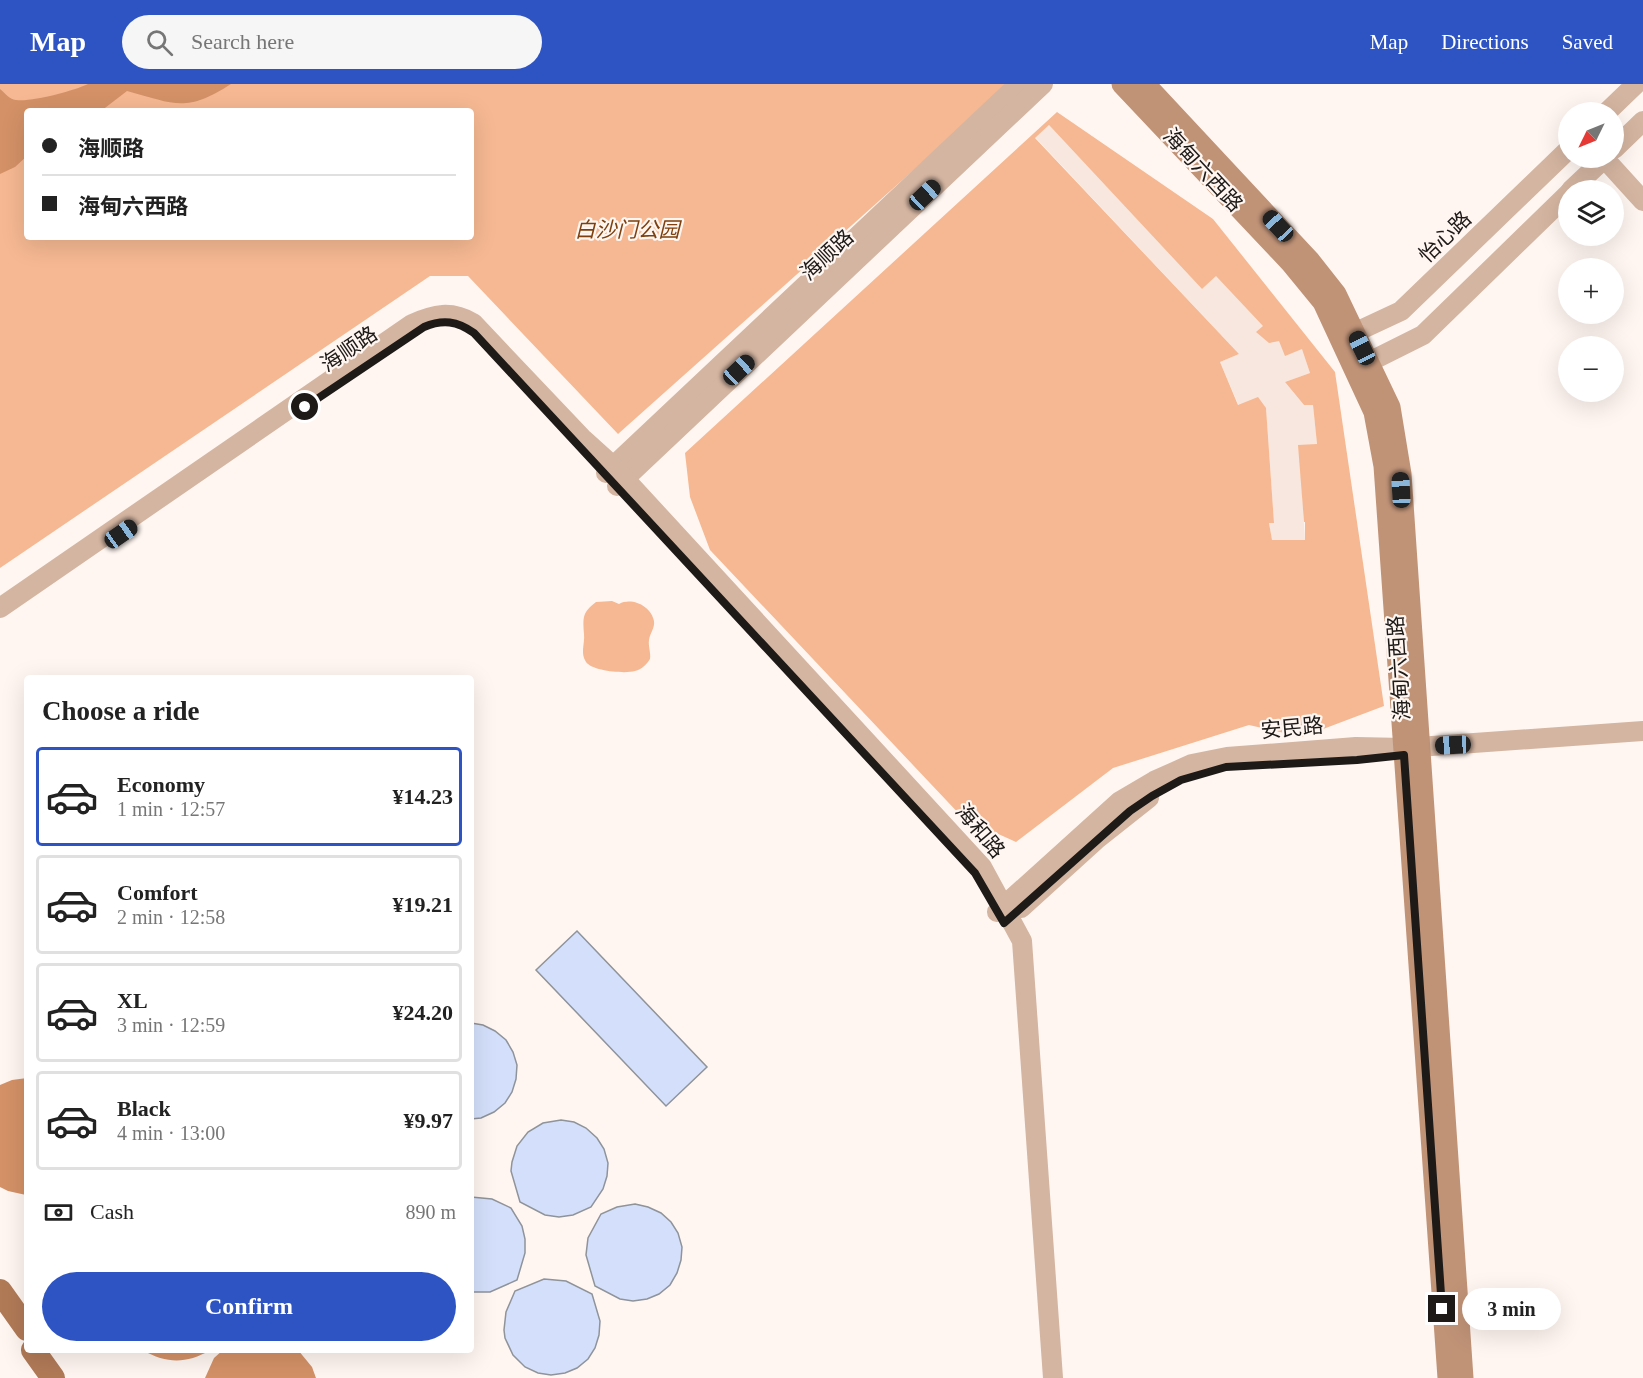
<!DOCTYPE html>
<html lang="en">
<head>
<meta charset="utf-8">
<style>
	body { margin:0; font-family:"Times New Roman","Noto Sans SC",serif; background:#f6f6f6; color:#222; height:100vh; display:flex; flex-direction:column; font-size:22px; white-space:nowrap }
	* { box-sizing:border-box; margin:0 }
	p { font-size:20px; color:#767676 }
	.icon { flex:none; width:33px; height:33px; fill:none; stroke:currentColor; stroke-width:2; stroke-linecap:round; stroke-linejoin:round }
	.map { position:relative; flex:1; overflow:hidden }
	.side { position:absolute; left:24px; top:591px; width:450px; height:678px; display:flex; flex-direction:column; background:#fff; border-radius:6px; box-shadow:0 6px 24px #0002 }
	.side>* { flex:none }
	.hud { position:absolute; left:24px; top:24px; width:450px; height:132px; border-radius:6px; box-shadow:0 6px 24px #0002; display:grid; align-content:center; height:132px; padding:0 18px; background:#fff }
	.needle { width:39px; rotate:227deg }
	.controls { position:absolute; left:1558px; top:18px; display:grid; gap:12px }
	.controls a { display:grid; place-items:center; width:66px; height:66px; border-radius:50%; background:#fff; box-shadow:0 6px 24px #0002; font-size:30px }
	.end { position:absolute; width:27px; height:27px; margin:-14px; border:8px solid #1d1a18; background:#fff; box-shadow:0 0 0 3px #fff }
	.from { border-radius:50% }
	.bubble { position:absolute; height:42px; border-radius:21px; background:#fff; box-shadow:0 6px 24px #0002; font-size:20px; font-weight:600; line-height:42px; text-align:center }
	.car { position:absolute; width:18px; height:36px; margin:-18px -9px; border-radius:8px; box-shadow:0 0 4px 2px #0007; background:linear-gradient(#222 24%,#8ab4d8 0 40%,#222 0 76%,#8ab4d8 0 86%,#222 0) }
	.hud b { display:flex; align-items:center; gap:21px; height:57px; font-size:22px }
	.hud b+b { border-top:2px solid #e0e0e0 }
	.hud i { width:15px; height:15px; background:#222 }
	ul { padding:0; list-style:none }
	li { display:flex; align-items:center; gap:18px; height:99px; margin:0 12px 9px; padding:0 6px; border:3px solid #e0e0e0; border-radius:6px }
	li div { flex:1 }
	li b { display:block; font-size:22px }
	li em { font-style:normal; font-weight:600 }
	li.selected { border-color:#2e54c3 }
	li>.icon { width:54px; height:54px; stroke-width:1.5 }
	h2 { padding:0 18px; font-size:27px; line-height:72px }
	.pay { display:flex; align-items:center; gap:15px; height:66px; padding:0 18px; font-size:22px }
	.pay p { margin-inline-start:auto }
	.button { display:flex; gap:12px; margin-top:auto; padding:12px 18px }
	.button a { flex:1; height:69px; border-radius:36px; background:#2e54c3; color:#fff; font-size:24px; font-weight:600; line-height:69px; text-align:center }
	header { display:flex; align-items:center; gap:36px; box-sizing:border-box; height:84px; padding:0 30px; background:#2e54c3; color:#fff }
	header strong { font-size:28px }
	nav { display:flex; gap:33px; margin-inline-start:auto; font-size:21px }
	.search { width:420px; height:54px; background:#f6f6f6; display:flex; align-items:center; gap:15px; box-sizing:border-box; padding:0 21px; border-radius:33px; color:#767676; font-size:22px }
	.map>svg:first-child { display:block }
	.built { fill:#f7e7de }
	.green { fill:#f5b892; fill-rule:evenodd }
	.water { fill:#d49167 }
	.building { fill:#d4e0fb; stroke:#8f939a; stroke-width:1.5 }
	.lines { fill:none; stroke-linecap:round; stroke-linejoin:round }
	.tertiary { stroke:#d4b5a1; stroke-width:20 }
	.secondary { stroke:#c09377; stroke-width:21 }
	.primary { stroke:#b17a57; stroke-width:24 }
	.route { stroke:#1d1a18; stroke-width:8 }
	.labels { text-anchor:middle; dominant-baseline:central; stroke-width:4.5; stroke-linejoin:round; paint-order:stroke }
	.street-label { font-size:21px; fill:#1d1a18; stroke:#fff6f1 }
	.park-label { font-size:21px; font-style:italic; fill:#7d400e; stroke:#fff6f1 }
</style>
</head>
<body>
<header>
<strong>Map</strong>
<div class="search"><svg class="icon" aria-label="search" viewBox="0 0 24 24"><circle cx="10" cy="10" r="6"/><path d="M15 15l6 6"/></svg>Search here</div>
<nav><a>Map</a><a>Directions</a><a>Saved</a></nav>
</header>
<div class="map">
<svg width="1643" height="1294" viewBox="0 0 1643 1294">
	<rect width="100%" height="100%" fill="#fff6f1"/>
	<polygon class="built" points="1049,41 1202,205 1216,191 1279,256 1302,264 1310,289 1285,298 1304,321 1313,321 1317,361 1299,361 1305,456 1272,457 1269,439 1274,439 1266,324 1239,322 1220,278 1239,270 1035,53"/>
	<g class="green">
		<path d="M0,0H1010L618,350L468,192H430L0,484ZM27,27H471V153H27Z"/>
		<path d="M1057,28L1213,135L1335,288L1384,622L1302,653L1249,641L1113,684L1016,758L963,734L710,466L690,413L685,369ZM1049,41L1202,205L1216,192L1263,242L1256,248L1269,259L1279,257L1285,272L1302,265L1310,289L1285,298L1304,321H1313L1317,360L1298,361L1304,438H1305V456H1272L1269,439H1274L1266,324L1258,313L1238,321L1220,278L1239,270L1035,54Z"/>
		<path d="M612,517L619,520C632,513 651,522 654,537C655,544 650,549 649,556C648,562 651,569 650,575C646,581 642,585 635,587C625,590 592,587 586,578C580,569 585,560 584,550C583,533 582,529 596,518Z"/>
	</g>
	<g class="water">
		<path d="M88,0H231C186,29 175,20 127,7L101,27H27V72L15,83L0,90V5C5,9 9,15 16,16C33,18 73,7 88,0Z"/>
		<polygon points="27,994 27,1111 26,1111 8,1107 0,1103 0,1001 12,996"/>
		<path d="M142,1266H211C185,1280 168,1280 142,1266Z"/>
		<polygon points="223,1266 298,1266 312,1283 316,1294 205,1294 214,1274"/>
	</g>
	<g class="building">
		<polygon points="577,847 707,983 666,1022 536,886"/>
		<polygon points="471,939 483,941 495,947 506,956 513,968 517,981 516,995 512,1008 505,1019 494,1028 481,1034 471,1035"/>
		<polygon points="561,1036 574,1038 586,1044 597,1054 604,1065 608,1079 607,1092 603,1105 591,1123 573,1131 559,1133 545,1131 520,1118 511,1087 512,1078 517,1062 528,1048 543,1039"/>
		<polygon points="471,1113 492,1115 511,1124 522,1142 525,1155 525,1169 517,1196 490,1208 471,1208"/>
		<polygon points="635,1120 648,1123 661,1129 671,1138 678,1149 682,1163 681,1176 677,1189 670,1201 659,1210 647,1215 633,1217 620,1215 595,1202 586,1171 588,1154 601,1130 617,1123"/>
		<polygon points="544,1195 566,1197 592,1210 600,1237 599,1251 595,1264 588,1275 577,1284 565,1289 551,1291 538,1289 525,1283 513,1271 505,1254 504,1246 506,1228 515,1207"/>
	</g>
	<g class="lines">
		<g class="tertiary">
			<polyline points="1607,28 1636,0"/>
			<polyline points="1614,65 1643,37"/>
			<polyline points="1604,74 1643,117"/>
			<polyline points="1571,106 1605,74"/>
			<polyline points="1341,255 1401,227 1569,65"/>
			<polyline points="1355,285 1423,251 1569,109"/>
			<polyline points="606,389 1019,0"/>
			<polyline points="617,402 1043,0"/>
			<path d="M0,524L412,240C434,230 451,226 473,239L582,354L613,382L982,783L1022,857L1053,1294"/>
			<polyline points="1021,824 1096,756 1149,714"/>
			<polyline points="997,828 1120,717 1154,697 1192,680 1227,673 1356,663 1404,664 1643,647"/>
		</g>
		<g class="secondary">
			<polyline points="1122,0 1291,179 1323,218 1374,328 1384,382 1448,1294"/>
			<polyline points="1145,0 1310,177 1336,210 1390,323 1401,390 1463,1294"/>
		</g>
		<g class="primary">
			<polyline points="0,1207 27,1245"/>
			<polyline points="33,1266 53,1294"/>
		</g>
	</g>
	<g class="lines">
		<path class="route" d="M305,323L424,243C443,235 457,237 474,249L975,789L1004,839L1130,727L1152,712L1181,696L1226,683L1357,676L1404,671L1442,1225"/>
	</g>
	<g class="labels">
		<g class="street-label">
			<text transform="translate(1203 86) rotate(47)">海甸六西路</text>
			<text transform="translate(1445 153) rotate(-44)">怡心路</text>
			<text transform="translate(827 171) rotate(-43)">海顺路</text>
			<text transform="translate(349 265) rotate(-34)">海顺路</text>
			<text transform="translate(1399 584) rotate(-94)">海甸六西路</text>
			<text transform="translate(1292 644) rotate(-5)">安民路</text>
			<text transform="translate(980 747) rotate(50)">海和路</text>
		</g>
		<g class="park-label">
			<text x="627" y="146">白沙门公园</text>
		</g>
	</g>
</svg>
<div class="controls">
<a><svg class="needle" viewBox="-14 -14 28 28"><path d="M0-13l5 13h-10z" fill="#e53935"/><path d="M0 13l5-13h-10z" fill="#767676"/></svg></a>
<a><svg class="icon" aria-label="layers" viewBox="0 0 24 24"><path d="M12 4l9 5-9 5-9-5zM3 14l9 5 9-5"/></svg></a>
<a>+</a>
<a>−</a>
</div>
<i class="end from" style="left:305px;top:323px"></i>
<i class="end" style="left:1442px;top:1225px"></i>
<div class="bubble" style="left:1462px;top:1204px;width:99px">3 min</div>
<i class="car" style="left:925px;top:111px;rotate:47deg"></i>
<i class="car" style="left:1278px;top:142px;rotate:317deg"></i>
<i class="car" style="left:1362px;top:264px;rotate:334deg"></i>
<i class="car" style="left:739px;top:286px;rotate:47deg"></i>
<i class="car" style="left:1401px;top:406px;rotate:357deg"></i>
<i class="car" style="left:121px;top:450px;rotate:55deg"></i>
<i class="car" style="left:1453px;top:661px;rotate:267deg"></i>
<div class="hud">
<b><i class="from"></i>海顺路</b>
<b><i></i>海甸六西路</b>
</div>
<section class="side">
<h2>Choose a ride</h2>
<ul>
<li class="selected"><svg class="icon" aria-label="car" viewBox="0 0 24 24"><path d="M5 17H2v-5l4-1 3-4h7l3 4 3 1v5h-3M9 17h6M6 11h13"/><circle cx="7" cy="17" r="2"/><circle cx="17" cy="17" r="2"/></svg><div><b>Economy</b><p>1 min · 12:57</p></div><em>¥14.23</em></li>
<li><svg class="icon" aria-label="car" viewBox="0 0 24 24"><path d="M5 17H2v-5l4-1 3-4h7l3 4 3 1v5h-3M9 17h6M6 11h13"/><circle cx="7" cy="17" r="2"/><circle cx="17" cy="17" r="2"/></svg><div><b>Comfort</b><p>2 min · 12:58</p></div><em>¥19.21</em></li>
<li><svg class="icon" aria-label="car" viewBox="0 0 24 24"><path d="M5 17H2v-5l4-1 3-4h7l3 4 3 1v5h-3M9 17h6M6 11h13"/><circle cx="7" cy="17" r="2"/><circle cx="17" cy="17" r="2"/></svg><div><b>XL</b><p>3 min · 12:59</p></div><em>¥24.20</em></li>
<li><svg class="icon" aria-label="car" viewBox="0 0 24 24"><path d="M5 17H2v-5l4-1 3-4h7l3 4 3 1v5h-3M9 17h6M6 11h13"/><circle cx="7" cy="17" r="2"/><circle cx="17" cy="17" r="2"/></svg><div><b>Black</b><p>4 min · 13:00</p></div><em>¥9.97</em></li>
</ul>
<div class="pay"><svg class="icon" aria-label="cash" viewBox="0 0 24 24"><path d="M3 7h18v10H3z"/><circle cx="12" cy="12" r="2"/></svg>Cash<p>890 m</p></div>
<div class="button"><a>Confirm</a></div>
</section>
</div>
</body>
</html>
